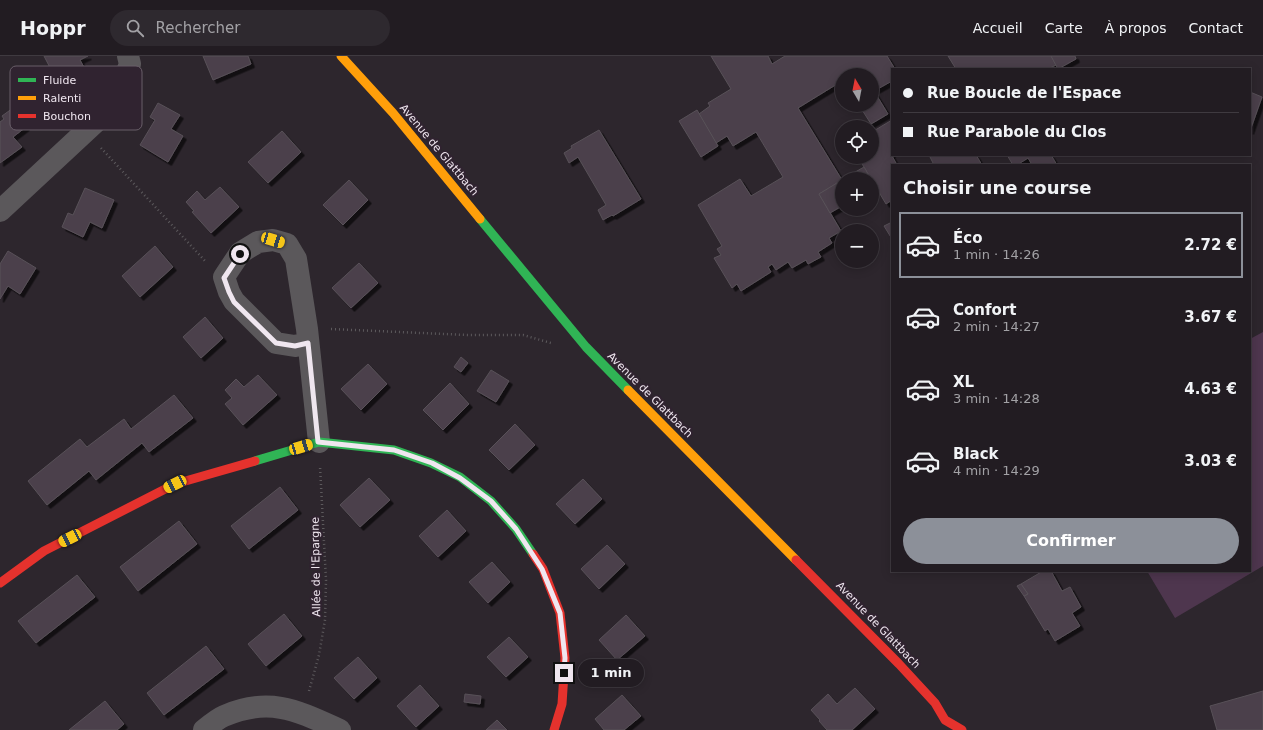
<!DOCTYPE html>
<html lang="fr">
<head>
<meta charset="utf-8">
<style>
	body { margin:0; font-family:"DejaVu Sans",sans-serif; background:#2e292f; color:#f1f3f6; height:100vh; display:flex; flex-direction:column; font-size:15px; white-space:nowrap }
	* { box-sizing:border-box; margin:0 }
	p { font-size:13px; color:#a2a1a5 }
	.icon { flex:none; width:22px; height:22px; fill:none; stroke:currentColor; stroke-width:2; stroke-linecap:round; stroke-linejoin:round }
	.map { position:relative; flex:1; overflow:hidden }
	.sheet { position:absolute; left:891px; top:108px; width:360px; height:408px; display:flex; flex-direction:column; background:#221c22; border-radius:0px; box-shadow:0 2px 10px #0003,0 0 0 1px #3f3a40 }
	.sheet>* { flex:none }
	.top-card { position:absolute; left:891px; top:12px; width:360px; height:88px; border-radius:0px; box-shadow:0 2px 10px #0003,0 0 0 1px #3f3a40; display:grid; align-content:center; height:88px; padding:0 12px; background:#221c22 }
	.needle { width:26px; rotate:350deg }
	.fabs { position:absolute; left:835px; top:12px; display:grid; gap:8px }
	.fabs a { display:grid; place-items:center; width:44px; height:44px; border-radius:50%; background:#221c22; box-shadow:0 2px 10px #0003,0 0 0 1px #3f3a40; font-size:20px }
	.end { position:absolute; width:18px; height:18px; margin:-9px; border:5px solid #efe6ef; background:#111; box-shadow:0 0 0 2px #111 }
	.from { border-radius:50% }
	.bubble { position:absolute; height:28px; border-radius:14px; background:#221c22; box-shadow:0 2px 10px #0003,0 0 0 1px #3f3a40; font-size:13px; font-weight:700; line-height:28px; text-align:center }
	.car { position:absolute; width:12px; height:24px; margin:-12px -6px; border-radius:5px; box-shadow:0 0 3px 1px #0007; background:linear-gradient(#f5c518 24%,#345 0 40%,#f5c518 0 76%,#345 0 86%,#f5c518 0) }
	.top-card b { display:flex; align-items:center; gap:14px; height:38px; font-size:15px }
	.top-card b+b { border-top:1px solid #3f3a40 }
	.top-card i { width:10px; height:10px; background:#f1f3f6 }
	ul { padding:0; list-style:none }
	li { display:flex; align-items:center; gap:12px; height:66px; margin:0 8px 6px; padding:0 4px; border:2px solid transparent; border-radius:0px }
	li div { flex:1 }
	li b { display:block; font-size:15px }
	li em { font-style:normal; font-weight:700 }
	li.selected { border-color:#8c9099 }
	li>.icon { width:36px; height:36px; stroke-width:1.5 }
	h2 { padding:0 12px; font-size:18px; line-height:48px }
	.button { display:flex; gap:8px; margin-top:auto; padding:8px 12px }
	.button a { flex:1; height:46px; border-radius:24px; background:#8c9099; color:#fff; font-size:16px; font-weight:700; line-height:46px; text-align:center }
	header { display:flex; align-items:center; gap:24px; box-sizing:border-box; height:56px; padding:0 20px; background:#221c22; border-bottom:1px solid #3f3a40 }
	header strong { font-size:19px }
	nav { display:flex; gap:22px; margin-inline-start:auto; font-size:14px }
	.search { width:280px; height:36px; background:#2e292f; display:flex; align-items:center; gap:10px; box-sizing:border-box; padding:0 14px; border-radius:22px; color:#a2a1a5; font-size:15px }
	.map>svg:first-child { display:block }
	.green { fill:#4e364e }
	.building { fill:#4b404b; stroke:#585158; filter:url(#shadow) }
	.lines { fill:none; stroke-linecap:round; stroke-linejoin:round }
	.path { stroke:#5d5a5d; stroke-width:2.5; stroke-dasharray:1 3; stroke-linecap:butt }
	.street { stroke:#5b585b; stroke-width:22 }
	.fast { stroke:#30b455; stroke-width:9 }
	.slow { stroke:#ff9f0a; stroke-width:9 }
	.jam { stroke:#e5322d; stroke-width:9 }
	.route { stroke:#efe6ef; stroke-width:5 }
	.labels { text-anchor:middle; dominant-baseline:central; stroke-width:4; stroke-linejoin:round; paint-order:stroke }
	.street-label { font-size:11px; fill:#efe6ef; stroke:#302330 }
	.key { fill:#302330; stroke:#695e69; stroke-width:1 }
	.key-label { font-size:11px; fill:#efe6ef }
</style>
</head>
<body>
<header>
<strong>Hoppr</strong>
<div class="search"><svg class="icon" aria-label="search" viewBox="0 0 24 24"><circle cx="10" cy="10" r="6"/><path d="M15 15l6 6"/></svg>Rechercher</div>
<nav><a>Accueil</a><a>Carte</a><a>À propos</a><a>Contact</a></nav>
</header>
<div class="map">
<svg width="1263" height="674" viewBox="0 0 1263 674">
	<defs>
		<filter id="shadow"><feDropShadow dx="3.5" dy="3.5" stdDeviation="0" flood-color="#0009"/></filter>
	</defs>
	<rect width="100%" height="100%" fill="#2d262d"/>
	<polygon class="green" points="1263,276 1263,510 1175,562 1147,515 1250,515 1250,283"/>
	<g class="building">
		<polygon points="44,0 88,0 80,4 86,15 59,29"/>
		<polygon points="203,0 248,0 251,8 213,24"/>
		<polygon points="711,0 768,0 772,8 785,0 887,0 895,13 892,13 892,25 874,35 888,58 871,68 859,49 872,49 872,19 842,19 842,25 798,52 842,124 819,138 841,175 829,182 832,187 818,196 821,201 808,208 806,204 792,212 788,206 776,214 772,208 768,211 771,216 741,235 737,228 732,232 714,202 721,199 717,193 722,190 698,149 740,123 751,140 783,121 756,76 733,90 727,80 716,87 699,58 710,50 708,47 731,33"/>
		<polygon points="948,0 1051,0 1056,9 1048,13 956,13"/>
		<polygon points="1051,0 1075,0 1076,3 1058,13"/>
		<polygon points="1250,36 1262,41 1250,75"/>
		<polygon points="158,47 180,59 171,73 183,80 168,106 140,89 155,64 150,61"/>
		<polygon points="13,52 26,71 13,81 22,91 0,107 0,66 4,63 2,60"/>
		<polygon points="697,54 718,90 701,101 679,65"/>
		<polygon points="892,64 892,98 891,98 897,109 892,109 892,144 886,148 858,101 872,101 872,76"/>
		<polygon points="599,74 641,143 613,160 612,159 603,164 598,154 606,149 578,101 569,107 564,97 572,92 571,90"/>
		<polygon points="282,75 301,96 268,127 248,106"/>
		<polygon points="929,99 976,99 982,109 934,109"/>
		<polygon points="1007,99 1051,99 1057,109 1028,109 1031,107 1028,102 1017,109 1013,109"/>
		<polygon points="864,111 871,123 843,123"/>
		<polygon points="349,124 368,144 343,169 323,149"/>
		<polygon points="842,124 842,150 830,157 819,138"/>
		<polygon points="220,131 239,151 211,177 192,156 194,155 186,146 197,135 205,144"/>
		<polygon points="85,132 114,144 102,172 90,166 83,181 62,171 68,157 73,159"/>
		<polygon points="892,166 892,183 884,170"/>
		<polygon points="155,190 173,211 140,241 122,220"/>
		<polygon points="8,195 36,212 20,238 8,230 0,243 0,208"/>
		<polygon points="359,207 378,227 351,252 332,232"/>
		<polygon points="205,261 223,282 201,302 183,281"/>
		<polygon points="461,301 468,307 461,316 454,311"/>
		<polygon points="368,308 387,328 361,354 341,333"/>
		<polygon points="491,314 509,325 496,346 477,335"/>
		<polygon points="258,319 277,339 243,369 225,348 232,342 225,334 236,323 244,331"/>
		<polygon points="450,327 469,348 443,374 423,354"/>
		<polygon points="174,339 193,362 149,396 142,387 96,424 89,415 47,449 28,425 80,383 87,391 124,363 131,373"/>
		<polygon points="515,368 535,389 509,414 489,394"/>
		<polygon points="369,422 390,444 360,471 340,449"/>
		<polygon points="583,423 602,443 575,468 556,448"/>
		<polygon points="280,431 298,454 249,493 231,470"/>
		<polygon points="447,454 466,475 438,501 419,480"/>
		<polygon points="179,465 197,488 138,535 120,511"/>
		<polygon points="607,489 625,508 599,533 581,513"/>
		<polygon points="492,506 510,526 488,547 469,526"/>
		<polygon points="1043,515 1051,515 1062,535 1070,531 1081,551 1072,557 1080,570 1055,585 1048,573 1045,575 1024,540 1028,538 1021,528"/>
		<polygon points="77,519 95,541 36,587 18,565"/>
		<polygon points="1021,528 1028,538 1024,540 1017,530"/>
		<polygon points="284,558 302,580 266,610 248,588"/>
		<polygon points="626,559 645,580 617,604 599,584"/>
		<polygon points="509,581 528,601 506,621 487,601"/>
		<polygon points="206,590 224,613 164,659 147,637"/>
		<polygon points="358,601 377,622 354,643 334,622"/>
		<polygon points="420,629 439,650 416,671 397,650"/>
		<polygon points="855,632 875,653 852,674 827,674 819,665 820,664 811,654 828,638 837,648"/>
		<polygon points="1263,635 1263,674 1217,674 1210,650"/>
		<polygon points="465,638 481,640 480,648 464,646"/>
		<polygon points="622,639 641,660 624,674 604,674 595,663"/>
		<polygon points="105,645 124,668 117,674 69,674"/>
		<polygon points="497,664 507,674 486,674"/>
	</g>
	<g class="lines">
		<g class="path">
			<polyline points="101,92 206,206"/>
			<polyline points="331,273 467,279 523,279 551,287"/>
			<polyline points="309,635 319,599 325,564 326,524 320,410"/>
		</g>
		<g class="street">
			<polyline points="0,155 114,49 130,8 128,0"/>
			<polyline points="308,287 295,290 276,287 234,245 229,236 224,221 240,197 258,186 273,184 287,188 296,203 307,273 319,386"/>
			<path d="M204,674C210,669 217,663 224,660C270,640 298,655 340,674"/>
		</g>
		<g class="fast">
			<polyline points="480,163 586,291 628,334"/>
			<polyline points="255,405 319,386 394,394 431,407 460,421 491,445 516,473 533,498"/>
		</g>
		<g class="slow">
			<polyline points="341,0 393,57 480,163"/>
			<polyline points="628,334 796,504"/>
		</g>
		<g class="jam">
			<polyline points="533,498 543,513 560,557 565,602 562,648 554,674"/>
			<polyline points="796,504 899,608 935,647 945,664 962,674"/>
			<polyline points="0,527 44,495 175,428 255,405"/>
		</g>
	</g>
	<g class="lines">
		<polyline class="route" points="240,198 224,222 229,236 234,246 276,287 295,290 308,287 318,386 394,394 432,407 460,422 491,445 516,473 542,513 560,557 565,602 564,617"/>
	</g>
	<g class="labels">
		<g class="street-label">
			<text transform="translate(439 94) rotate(50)">Avenue de Glattbach</text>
			<text transform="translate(650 339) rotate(45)">Avenue de Glattbach</text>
			<text transform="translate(316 511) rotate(-91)">Allée de l'Epargne</text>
			<text transform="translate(878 569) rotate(46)">Avenue de Glattbach</text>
		</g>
	</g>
	<rect x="10" y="10" width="132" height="64" rx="6" class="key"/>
	<rect x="18" y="22" width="18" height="4" fill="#30b455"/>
	<rect x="18" y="40" width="18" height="4" fill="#ff9f0a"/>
	<rect x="18" y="58" width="18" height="4" fill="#e5322d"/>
	<g class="key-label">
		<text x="43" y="28">Fluide</text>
		<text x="43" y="46">Ralenti</text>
		<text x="43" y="64">Bouchon</text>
	</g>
</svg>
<div class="fabs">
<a><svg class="needle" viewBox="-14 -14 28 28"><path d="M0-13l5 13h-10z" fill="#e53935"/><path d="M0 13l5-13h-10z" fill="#a2a1a5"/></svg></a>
<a><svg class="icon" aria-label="locate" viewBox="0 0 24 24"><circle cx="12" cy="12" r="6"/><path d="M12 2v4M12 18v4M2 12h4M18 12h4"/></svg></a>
<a>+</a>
<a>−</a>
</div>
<i class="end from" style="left:240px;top:198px"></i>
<i class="end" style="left:564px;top:617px"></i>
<div class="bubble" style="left:578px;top:603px;width:66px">1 min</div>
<i class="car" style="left:273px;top:184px;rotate:107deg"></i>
<i class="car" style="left:301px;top:391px;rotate:73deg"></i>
<i class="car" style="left:175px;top:428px;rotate:243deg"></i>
<i class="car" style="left:70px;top:482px;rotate:243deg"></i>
<div class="top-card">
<b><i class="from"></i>Rue Boucle de l'Espace</b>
<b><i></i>Rue Parabole du Clos</b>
</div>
<section class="sheet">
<h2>Choisir une course</h2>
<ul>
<li class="selected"><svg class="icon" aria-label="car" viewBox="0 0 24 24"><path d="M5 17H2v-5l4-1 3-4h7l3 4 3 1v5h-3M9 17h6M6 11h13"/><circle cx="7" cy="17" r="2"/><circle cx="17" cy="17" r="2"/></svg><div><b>Éco</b><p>1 min · 14:26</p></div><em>2.72 €</em></li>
<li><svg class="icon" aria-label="car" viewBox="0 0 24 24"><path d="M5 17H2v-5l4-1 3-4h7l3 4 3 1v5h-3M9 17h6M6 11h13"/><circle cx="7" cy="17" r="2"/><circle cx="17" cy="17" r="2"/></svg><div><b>Confort</b><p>2 min · 14:27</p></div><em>3.67 €</em></li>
<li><svg class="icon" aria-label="car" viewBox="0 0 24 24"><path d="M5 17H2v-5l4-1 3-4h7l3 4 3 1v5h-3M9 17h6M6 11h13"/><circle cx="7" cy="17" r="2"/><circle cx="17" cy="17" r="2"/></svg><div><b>XL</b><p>3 min · 14:28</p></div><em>4.63 €</em></li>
<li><svg class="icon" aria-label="car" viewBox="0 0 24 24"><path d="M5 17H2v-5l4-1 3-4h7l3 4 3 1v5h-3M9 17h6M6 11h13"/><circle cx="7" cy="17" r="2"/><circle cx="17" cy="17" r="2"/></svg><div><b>Black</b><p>4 min · 14:29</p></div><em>3.03 €</em></li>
</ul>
<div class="button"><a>Confirmer</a></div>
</section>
</div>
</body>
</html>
